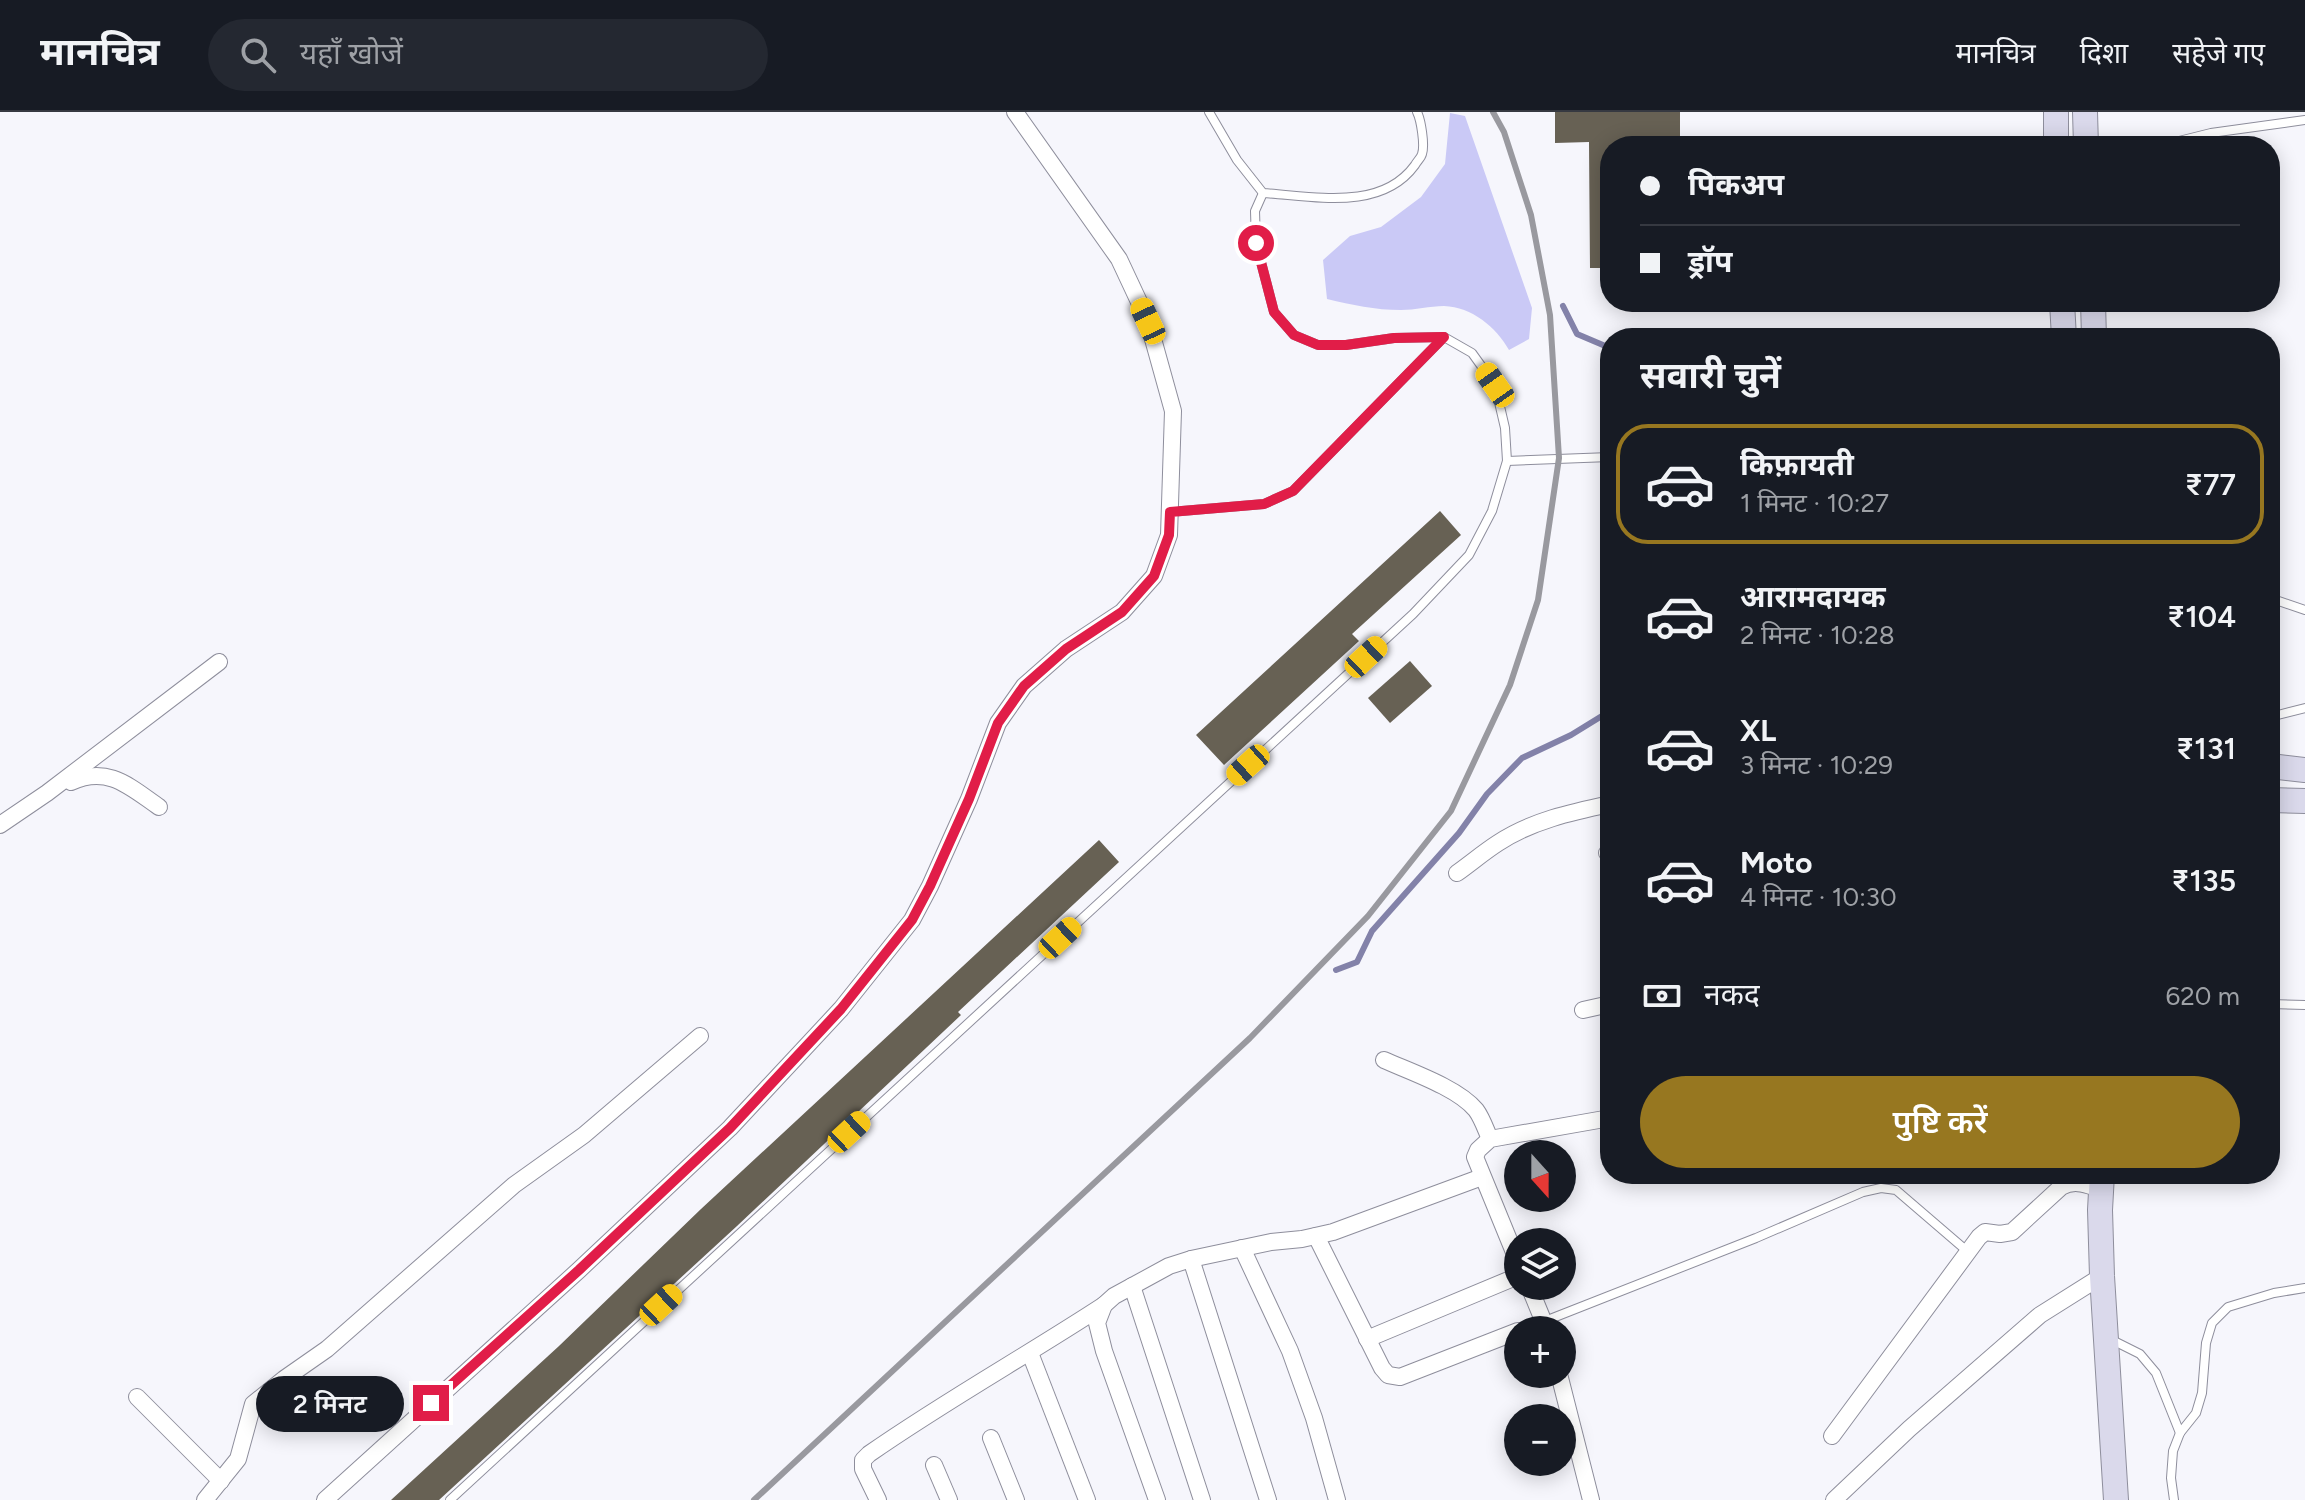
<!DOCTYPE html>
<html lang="hi">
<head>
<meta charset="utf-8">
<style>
	body { margin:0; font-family:Figtree,"Noto Sans Devanagari",sans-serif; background:#242831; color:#f1f3f6; height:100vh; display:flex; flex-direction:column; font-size:30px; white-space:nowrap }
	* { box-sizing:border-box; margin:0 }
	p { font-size:26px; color:#9ea1a6 }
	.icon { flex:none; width:44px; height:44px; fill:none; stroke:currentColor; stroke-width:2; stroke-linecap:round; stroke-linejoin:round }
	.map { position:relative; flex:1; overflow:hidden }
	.side { position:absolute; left:1600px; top:216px; width:680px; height:856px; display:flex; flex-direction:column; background:#171b24; border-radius:32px; box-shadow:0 4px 20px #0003 }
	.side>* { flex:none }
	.top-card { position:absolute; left:1600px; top:24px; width:680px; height:176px; border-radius:32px; box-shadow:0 4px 20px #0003; display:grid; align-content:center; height:176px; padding:0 40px; background:#171b24 }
	.needle { width:52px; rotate:159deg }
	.fabs { position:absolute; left:1504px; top:1028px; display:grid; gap:16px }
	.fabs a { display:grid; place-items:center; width:72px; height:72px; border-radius:50%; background:#171b24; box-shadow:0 4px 20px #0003; font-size:40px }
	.end { position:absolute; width:36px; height:36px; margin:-18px; border:10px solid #e11d48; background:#fff; box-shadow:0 0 0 4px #fff }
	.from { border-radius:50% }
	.bubble { position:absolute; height:56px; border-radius:28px; background:#171b24; box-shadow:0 4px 20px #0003; font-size:26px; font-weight:600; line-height:56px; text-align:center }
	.car { position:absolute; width:24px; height:48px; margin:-24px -12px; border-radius:10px; box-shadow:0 0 6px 2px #0007; background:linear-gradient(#f5c518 24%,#345 0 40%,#f5c518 0 76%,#345 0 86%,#f5c518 0) }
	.top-card b { display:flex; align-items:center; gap:28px; height:76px; font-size:30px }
	.top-card b+b { border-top:2px solid #363941 }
	.top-card i { width:20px; height:20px; background:#f1f3f6 }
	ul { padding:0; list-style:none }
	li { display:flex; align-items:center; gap:24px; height:120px; margin:0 16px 12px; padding:0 24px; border:4px solid transparent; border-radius:32px }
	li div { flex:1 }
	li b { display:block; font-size:30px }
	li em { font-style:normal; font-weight:600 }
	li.on { border-color:#977720 }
	li>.icon { width:72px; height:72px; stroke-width:1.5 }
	h2 { padding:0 40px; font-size:36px; line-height:96px }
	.pay { display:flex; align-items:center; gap:20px; height:88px; padding:0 40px; font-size:30px }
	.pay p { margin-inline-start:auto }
	.action { display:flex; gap:16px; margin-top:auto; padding:16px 40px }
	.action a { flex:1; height:92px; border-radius:48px; background:#977720; color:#fff; font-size:32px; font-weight:600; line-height:92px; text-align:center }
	header { display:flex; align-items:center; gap:48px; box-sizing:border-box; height:112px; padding:0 40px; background:#171b24; border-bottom:2px solid #363941 }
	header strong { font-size:38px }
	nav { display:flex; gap:44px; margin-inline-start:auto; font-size:28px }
	.search { width:560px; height:72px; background:#242831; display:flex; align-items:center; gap:20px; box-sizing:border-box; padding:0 28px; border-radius:44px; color:#9ea1a6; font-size:30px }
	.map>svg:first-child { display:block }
	.green { fill:#cac9f6 }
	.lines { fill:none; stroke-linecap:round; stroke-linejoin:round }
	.stream { stroke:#8382a9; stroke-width:6 }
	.building { fill:#676154 }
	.lane-casing { stroke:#8e8e9c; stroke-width:10 }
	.street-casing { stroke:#8e8e9c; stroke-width:18 }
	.secondary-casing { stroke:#8e8e9c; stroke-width:26 }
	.lane { stroke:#fff; stroke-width:8 }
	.street { stroke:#fff; stroke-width:16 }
	.secondary { stroke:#dad9eb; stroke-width:24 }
	.rail { stroke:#99999f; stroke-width:6 }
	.route { stroke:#e11d48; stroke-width:10 }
</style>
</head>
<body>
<header>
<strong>मानचित्र</strong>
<div class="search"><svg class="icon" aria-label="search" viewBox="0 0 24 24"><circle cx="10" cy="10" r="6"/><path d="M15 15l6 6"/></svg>यहाँ खोजें</div>
<nav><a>मानचित्र</a><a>दिशा</a><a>सहेजे गए</a></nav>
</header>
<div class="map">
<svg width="2305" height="1388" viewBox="0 0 2305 1388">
	<rect width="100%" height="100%" fill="#f6f6fc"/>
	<path class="green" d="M1450,1L1465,4L1532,196L1529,227L1509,238C1496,215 1472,195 1444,194C1430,194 1415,198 1401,198C1375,198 1352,193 1327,187L1323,148L1350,124L1381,115L1421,85L1445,52Z"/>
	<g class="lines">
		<g class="stream">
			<polyline points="1563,194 1577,222 1610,236"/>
			<polyline points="1336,858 1357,850 1372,819 1459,721 1487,682 1522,646 1571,623 1610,599"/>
		</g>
	</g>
	<g class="building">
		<polygon points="1555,0 1680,0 1680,29 1663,29 1663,34 1610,34 1610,156 1590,156 1589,30 1555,31"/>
		<polygon points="1440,399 1461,423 1352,522 1359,529 1224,653 1196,623"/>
		<polygon points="1410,549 1432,574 1390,611 1368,586"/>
		<polygon points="1099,728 1119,750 958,900 961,903 737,1114 439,1388 391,1388 559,1234 701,1097"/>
	</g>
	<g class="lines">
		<defs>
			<g id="lane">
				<path d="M1209,0L1237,48L1263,81C1313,84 1381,100 1415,53C1417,49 1421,46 1422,42C1425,33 1421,8 1417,0"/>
				<polyline points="2159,34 2211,21 2305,8"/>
				<polyline points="1507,349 1610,345"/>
				<polyline points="1170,400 1264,392 1293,379 1444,225"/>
				<polyline points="2270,486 2305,498"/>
				<polyline points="2270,605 2305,596"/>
				<polyline points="2270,892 2305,893"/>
				<polyline points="1545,1209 1756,1126 1863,1080 1881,1076 1896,1078 1967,1139"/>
				<polyline points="2110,1227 2140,1242 2156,1261 2180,1321"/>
				<polyline points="450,1388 1413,502 1469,443 1492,399 1507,349 1505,316 1495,273 1472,241 1444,225 1394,226 1346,233 1318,233 1294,223 1274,200 1256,131 1255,99 1263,81"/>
				<polyline points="2174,1388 2171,1366 2173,1339 2180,1321 2196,1301 2202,1281 2206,1231 2212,1211 2228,1195 2274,1181 2305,1176"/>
			</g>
			<g id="street">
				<path d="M71,670C108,653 130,675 159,695"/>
				<polyline points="0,713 47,681 219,550"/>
				<polyline points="1607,741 1610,741"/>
				<path d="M1457,761C1471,751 1484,740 1498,731C1531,709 1572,700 1610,692"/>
				<polyline points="1583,898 1610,892"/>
				<path d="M1384,948C1411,960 1458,976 1476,998C1482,1006 1486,1018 1490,1027"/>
				<polyline points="1316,1124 1382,1256 1388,1263 1400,1265 1518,1219"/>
				<polyline points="1242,1136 1290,1239 1314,1306 1337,1388"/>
				<polyline points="1191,1147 1268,1388"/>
				<polyline points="1518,1150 1475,1045 1478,1038 1490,1027 1610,1006"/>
				<polyline points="1132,1174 1202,1388"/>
				<polyline points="1529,1174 1547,1218"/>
				<polyline points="1367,1227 1518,1164"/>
				<polyline points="1030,1241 1087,1388"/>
				<polyline points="1559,1262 1591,1388"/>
				<polyline points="137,1285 221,1369"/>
				<path d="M1832,1324L1979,1125L1985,1120L2000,1122L2012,1120L2061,1075C2075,1067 2087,1073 2101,1077"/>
				<polyline points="991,1326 1016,1388"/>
				<polyline points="934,1353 949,1388"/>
				<polyline points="205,1388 238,1347 253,1292 284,1267 327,1237 514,1073 584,1023 700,924"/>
				<polyline points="325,1388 579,1158 730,1016 841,897 912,808 930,774 969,687 998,611 1024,574 1066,537 1122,500 1154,464 1169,423 1173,299 1148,209 1119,147 1015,0"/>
				<path d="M878,1388L863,1357V1348L869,1342C945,1289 1026,1244 1104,1193"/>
				<polyline points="1157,1388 1104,1239 1097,1211 1104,1193 1114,1184 1169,1154 1191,1147 1271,1130 1302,1127 1333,1120 1482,1065"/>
				<polyline points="1834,1388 1909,1317 2040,1203 2102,1164"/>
			</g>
			<g id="secondary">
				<polyline points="2056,0 2056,34"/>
				<polyline points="2085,0 2086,34"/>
				<polyline points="2062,190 2064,226"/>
				<polyline points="2093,190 2094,226"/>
				<polyline points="2270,654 2305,658"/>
				<polyline points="2270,688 2305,689"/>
				<polyline points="2102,1062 2100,1098 2102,1164 2116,1388"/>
			</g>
		</defs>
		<use href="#lane" class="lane-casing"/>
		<use href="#street" class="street-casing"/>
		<use href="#secondary" class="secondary-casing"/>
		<use href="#lane" class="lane"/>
		<use href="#street" class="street"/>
		<use href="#secondary" class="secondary"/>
		<polyline class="rail" points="754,1388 1250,926 1368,804 1451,699 1510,573 1538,488 1559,346 1550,203 1531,103 1504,20 1493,0"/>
	</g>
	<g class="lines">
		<polyline class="route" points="431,1291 579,1158 730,1016 841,897 912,808 930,774 969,687 998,611 1024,574 1066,537 1122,500 1154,464 1169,423 1170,400 1264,392 1293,379 1444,225 1394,226 1346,233 1318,233 1294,223 1274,200 1256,131"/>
	</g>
</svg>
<div class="fabs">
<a><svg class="needle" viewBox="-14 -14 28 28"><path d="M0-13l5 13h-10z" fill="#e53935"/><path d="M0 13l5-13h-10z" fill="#9ea1a6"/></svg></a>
<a><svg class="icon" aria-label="layers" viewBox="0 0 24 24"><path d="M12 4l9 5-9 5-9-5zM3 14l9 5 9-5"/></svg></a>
<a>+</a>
<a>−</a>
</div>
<i class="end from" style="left:1256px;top:131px"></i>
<i class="end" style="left:431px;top:1291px"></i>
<div class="bubble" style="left:256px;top:1264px;width:148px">2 मिनट</div>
<i class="car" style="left:1148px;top:209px;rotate:335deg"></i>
<i class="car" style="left:1495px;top:273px;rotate:325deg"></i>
<i class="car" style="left:1366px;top:545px;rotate:47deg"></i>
<i class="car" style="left:1248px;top:653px;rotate:228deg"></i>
<i class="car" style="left:1060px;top:826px;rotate:47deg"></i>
<i class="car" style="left:849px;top:1020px;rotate:47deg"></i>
<i class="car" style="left:661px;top:1193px;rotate:47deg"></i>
<div class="top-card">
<b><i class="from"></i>पिकअप</b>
<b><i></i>ड्रॉप</b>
</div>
<section class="side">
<h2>सवारी चुनें</h2>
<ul>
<li class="on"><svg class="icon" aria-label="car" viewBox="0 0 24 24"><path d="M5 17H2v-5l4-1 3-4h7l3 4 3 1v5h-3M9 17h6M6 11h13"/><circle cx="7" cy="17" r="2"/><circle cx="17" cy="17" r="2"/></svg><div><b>किफ़ायती</b><p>1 मिनट · 10:27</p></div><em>₹77</em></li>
<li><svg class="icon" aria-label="car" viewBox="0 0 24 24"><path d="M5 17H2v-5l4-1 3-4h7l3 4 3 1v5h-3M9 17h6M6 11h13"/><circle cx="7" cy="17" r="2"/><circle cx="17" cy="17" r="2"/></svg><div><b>आरामदायक</b><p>2 मिनट · 10:28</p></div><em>₹104</em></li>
<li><svg class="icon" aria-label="car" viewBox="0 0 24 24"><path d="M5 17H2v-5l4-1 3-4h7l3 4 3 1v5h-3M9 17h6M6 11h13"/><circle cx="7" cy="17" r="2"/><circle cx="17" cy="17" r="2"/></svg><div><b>XL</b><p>3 मिनट · 10:29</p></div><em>₹131</em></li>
<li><svg class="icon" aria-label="car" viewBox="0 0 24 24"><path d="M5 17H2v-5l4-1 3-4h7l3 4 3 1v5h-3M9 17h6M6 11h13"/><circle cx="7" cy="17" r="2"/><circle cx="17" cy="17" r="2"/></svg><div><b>Moto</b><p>4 मिनट · 10:30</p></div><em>₹135</em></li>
</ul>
<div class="pay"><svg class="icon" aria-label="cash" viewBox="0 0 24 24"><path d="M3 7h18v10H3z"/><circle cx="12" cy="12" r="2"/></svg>नकद<p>620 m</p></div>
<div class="action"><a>पुष्टि करें</a></div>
</section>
</div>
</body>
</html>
